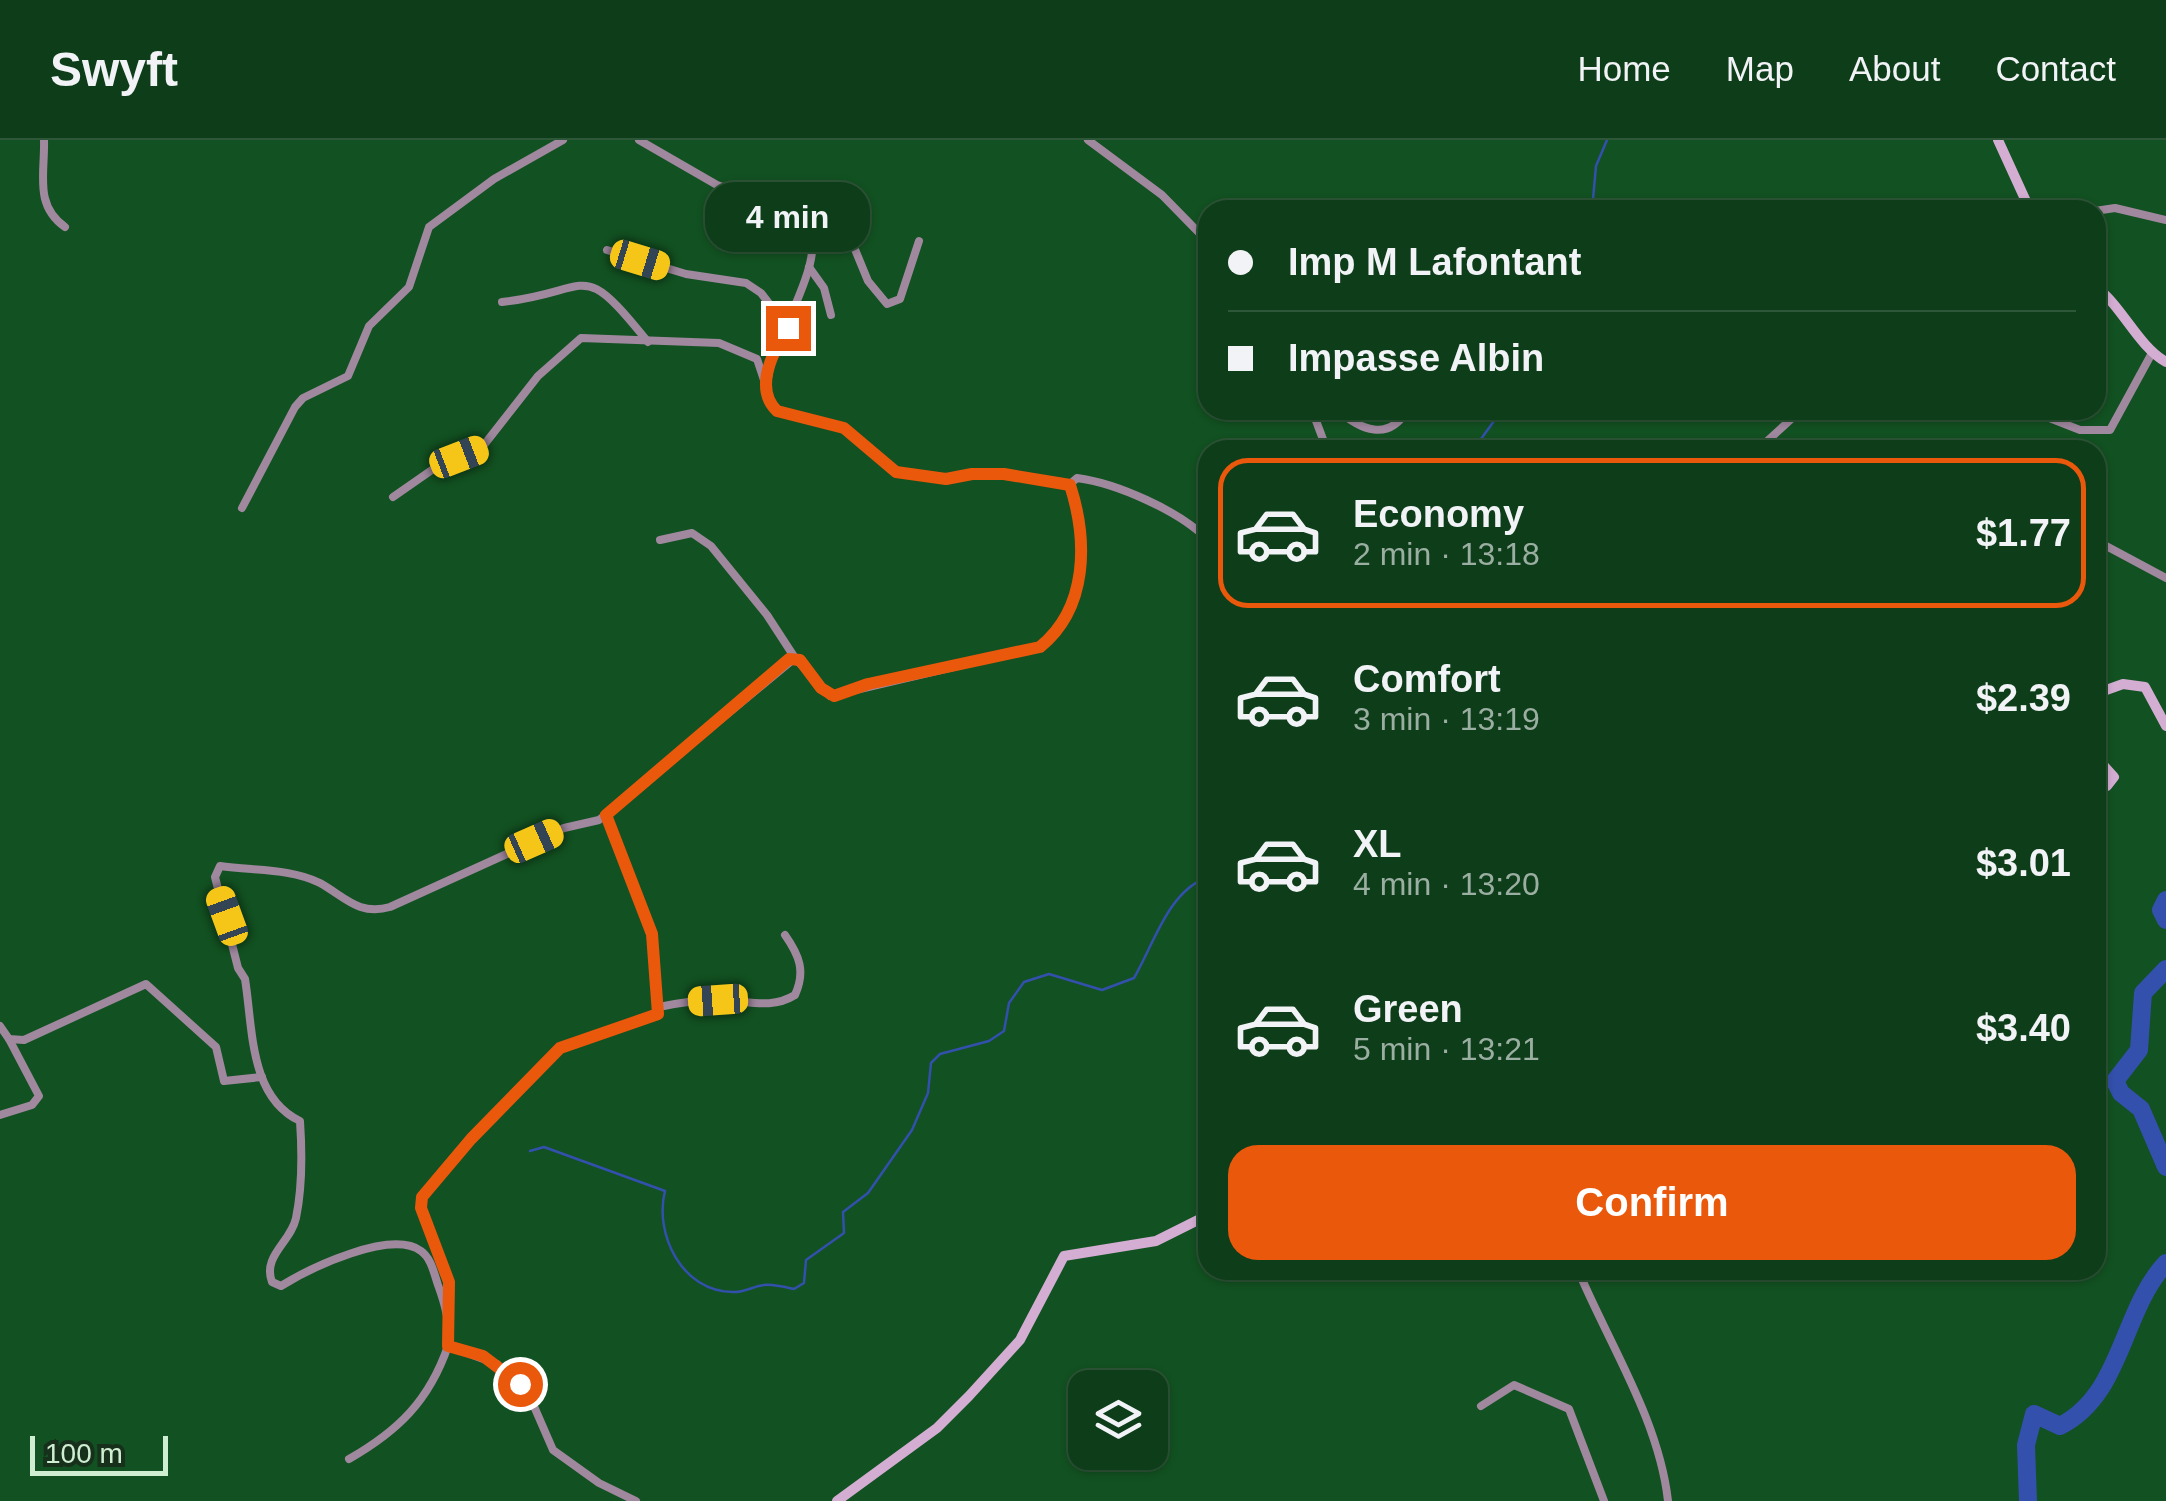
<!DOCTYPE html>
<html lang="en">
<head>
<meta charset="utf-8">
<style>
	body { margin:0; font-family:Helvetica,sans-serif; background:#1c4826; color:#f1f3f6; height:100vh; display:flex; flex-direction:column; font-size:38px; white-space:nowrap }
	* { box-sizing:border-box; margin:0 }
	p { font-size:32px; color:#9baea2 }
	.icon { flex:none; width:55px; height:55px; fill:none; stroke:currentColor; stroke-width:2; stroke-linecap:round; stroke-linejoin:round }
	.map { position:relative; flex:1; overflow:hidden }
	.side { position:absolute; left:1198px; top:300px; width:908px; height:840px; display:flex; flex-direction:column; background:#0e3d19; border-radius:30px; box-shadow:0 2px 8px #0004,0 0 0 2px #2e5638 }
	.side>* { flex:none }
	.guide { position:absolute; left:1198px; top:60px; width:908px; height:220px; border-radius:30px; box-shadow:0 2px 8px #0004,0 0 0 2px #2e5638; display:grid; align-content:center; height:220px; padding:0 30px; background:#0e3d19 }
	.buttons { position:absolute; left:1068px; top:1230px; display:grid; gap:20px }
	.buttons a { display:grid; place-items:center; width:100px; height:100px; border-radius:20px; background:#0e3d19; box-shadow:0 2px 8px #0004,0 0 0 2px #2e5638; font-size:50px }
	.scale { position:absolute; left:30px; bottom:25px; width:138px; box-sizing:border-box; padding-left:10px; border:5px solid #cfedd1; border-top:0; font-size:28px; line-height:35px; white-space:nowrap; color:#cfedd1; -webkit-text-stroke:8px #17301b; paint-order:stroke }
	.end { position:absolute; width:45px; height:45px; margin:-22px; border:12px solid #ea580c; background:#fff; box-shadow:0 0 0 5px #fff }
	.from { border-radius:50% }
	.bubble { position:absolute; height:70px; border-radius:30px; background:#0e3d19; box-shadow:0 2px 8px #0004,0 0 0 2px #2e5638; font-size:32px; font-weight:700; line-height:70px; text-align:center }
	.car { position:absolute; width:30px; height:60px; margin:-30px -15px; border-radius:12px; box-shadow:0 0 8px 2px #0007; background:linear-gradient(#f5c518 24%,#345 0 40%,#f5c518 0 76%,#345 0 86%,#f5c518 0) }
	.guide b { display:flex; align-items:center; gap:35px; height:95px; font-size:38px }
	.guide b+b { border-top:2px solid #2e5638 }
	.guide i { width:25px; height:25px; background:#f1f3f6 }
	ul { padding:18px 0 0; list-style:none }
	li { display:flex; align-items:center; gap:30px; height:150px; margin:0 20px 15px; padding:0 10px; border:5px solid transparent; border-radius:30px }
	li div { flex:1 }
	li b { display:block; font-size:38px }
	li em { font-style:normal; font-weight:700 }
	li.current { border-color:#ea580c }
	li>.icon { width:90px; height:90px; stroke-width:1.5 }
	.action { display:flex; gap:20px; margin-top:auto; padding:20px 30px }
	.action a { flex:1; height:115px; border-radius:30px; background:#ea580c; color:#fff; font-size:40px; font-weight:700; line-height:115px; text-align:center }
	header { display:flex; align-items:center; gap:60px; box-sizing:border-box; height:140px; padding:0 50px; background:#0e3d19; border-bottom:2px solid #2e5638 }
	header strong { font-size:48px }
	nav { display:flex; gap:55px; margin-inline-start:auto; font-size:35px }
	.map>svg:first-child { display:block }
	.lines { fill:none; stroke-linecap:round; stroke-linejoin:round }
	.stream { stroke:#3350ac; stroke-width:2.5 }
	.river { stroke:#3350ac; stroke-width:18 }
	.street { stroke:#a0889f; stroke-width:8 }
	.secondary { stroke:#d4add3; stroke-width:10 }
	.route { stroke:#ea580c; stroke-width:12 }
</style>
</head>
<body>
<header>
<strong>Swyft</strong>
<nav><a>Home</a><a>Map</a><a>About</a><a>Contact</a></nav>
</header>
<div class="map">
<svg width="2166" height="1361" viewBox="0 0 2166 1361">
	<rect width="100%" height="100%" fill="#125121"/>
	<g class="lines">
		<g class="stream">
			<polyline points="1592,70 1596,26 1607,0"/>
			<polyline points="1473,310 1502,270"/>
			<path d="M530,1011L544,1007L665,1051C654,1094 682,1152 733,1152C743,1153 754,1146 764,1145C773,1144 785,1147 794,1149L804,1143L806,1120L844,1093L843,1072L868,1053L912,990L928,953L931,923L940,914L989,901L1004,891L1009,863L1024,842L1049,834L1102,850L1134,838C1154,804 1168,751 1208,737"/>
		</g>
		<g class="river">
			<polyline points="2166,760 2161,770 2166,780"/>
			<polyline points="2166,829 2143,853 2139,910 2115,941 2121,953 2141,969 2166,1027"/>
			<path d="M2028,1361L2026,1305L2034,1274L2060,1286C2123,1254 2121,1171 2166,1123"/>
		</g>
		<g class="street">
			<path d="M44,0C45,34 34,65 65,87"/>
			<path d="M639,0L717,45L805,75C841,130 736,232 777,271L844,288L896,332L946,339L972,333L1004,335L1069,345"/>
			<polyline points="1088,0 1162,55 1208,102"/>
			<polyline points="2095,71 2115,68 2166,80"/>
			<polyline points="805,75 847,90 868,141 887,164 900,159 919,101"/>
			<polyline points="607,110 686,134 746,143 761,153 788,188"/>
			<polyline points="809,127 824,148 831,175"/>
			<path d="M502,162C594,152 578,115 648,202"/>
			<polyline points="1312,270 1324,302 1322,310"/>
			<path d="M1338,270C1360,290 1389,302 1407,270"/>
			<polyline points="2029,270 2080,290 2110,290 2152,213"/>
			<polyline points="1722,306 1732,310"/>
			<polyline points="1745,310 1763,305 1801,270"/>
			<polyline points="393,357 439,325 480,310 538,236 581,198 719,203 757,219 764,240"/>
			<polyline points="242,368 295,267 303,258 348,236 369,186 409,147 429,87 494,39 563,0"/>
			<path d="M660,400L692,393L711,406L767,475L795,518L830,556L1039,507C1088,468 1087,401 1069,345L1077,338C1116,343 1180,371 1208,400"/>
			<polyline points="2095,400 2166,438"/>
			<path d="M659,867C678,863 696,860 716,860C745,859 769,871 795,855C806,831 799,815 785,795"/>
			<polyline points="0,886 9,899 24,900 146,844 216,907 224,941 262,937"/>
			<polyline points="0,975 32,965 39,956 9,899"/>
			<path d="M1578,1130C1609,1204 1659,1280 1668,1361"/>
			<polyline points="450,1170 449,1142 421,1068 422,1057 471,999 560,908 658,874 652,794 606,675"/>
			<polyline points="1481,1266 1514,1245 1569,1269 1604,1361"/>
			<path d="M349,1319C398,1291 429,1261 448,1206"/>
			<path d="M636,1361L599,1343L553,1310L533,1264L497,1224L448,1206C450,1183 446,1167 438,1145C434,1133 431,1118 421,1111C391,1089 310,1128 281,1146L272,1142C262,1116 291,1102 296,1078C302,1049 302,1010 300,981C249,957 253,888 245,839L238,828L215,737L220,726C253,731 290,728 320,743C345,757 359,776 390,767L564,688L599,680L795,518"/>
		</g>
		<g class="secondary">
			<polyline points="1998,0 2030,70"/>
			<path d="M2095,146C2123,167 2137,205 2166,222"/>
			<polyline points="2095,554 2123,544 2145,547 2166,586"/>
			<polyline points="2095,616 2114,637 2107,646 2095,642"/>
			<polyline points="837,1361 937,1288 969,1256 1020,1200 1064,1116 1156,1101 1208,1075"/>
		</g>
	</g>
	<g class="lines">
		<path class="route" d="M520,1244L483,1216L448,1206L449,1142L421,1068L422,1057L471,999L560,908L658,874L652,794L606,675L789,519L800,520L821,548L834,556L868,544L1040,507C1088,468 1088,401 1070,345L1004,334H972L946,339L896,332L844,288L777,271C753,248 773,211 788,188"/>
	</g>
</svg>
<div class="buttons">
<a><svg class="icon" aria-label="layers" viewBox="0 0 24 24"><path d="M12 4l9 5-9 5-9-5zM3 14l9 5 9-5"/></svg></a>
</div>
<div class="scale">100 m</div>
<i class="end from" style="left:520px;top:1244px"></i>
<i class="end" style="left:788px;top:188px"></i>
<div class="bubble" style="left:705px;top:42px;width:165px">4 min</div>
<i class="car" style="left:640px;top:120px;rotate:107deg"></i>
<i class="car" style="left:459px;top:317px;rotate:69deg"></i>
<i class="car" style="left:534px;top:701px;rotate:66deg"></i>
<i class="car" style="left:227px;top:776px;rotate:340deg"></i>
<i class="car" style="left:718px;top:860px;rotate:266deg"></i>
<div class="guide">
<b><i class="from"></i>Imp M Lafontant</b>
<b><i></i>Impasse Albin</b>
</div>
<section class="side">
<ul>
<li class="current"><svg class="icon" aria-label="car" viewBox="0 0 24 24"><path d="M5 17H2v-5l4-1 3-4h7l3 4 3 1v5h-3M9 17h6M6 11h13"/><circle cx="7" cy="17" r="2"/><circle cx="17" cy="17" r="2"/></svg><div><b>Economy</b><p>2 min · 13:18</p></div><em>$1.77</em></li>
<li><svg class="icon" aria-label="car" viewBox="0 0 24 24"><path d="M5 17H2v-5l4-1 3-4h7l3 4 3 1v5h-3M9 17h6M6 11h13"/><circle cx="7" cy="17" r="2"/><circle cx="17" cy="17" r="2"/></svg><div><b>Comfort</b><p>3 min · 13:19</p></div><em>$2.39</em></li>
<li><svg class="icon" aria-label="car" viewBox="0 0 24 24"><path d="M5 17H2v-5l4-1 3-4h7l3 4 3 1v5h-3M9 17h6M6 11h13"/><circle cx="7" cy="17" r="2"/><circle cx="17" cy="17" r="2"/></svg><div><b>XL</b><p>4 min · 13:20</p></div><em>$3.01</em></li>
<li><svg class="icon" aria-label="car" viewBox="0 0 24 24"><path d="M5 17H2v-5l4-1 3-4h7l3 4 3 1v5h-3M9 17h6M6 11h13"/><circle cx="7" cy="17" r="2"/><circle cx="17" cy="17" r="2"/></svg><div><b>Green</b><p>5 min · 13:21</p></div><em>$3.40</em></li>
</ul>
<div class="action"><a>Confirm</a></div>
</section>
</div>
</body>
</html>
